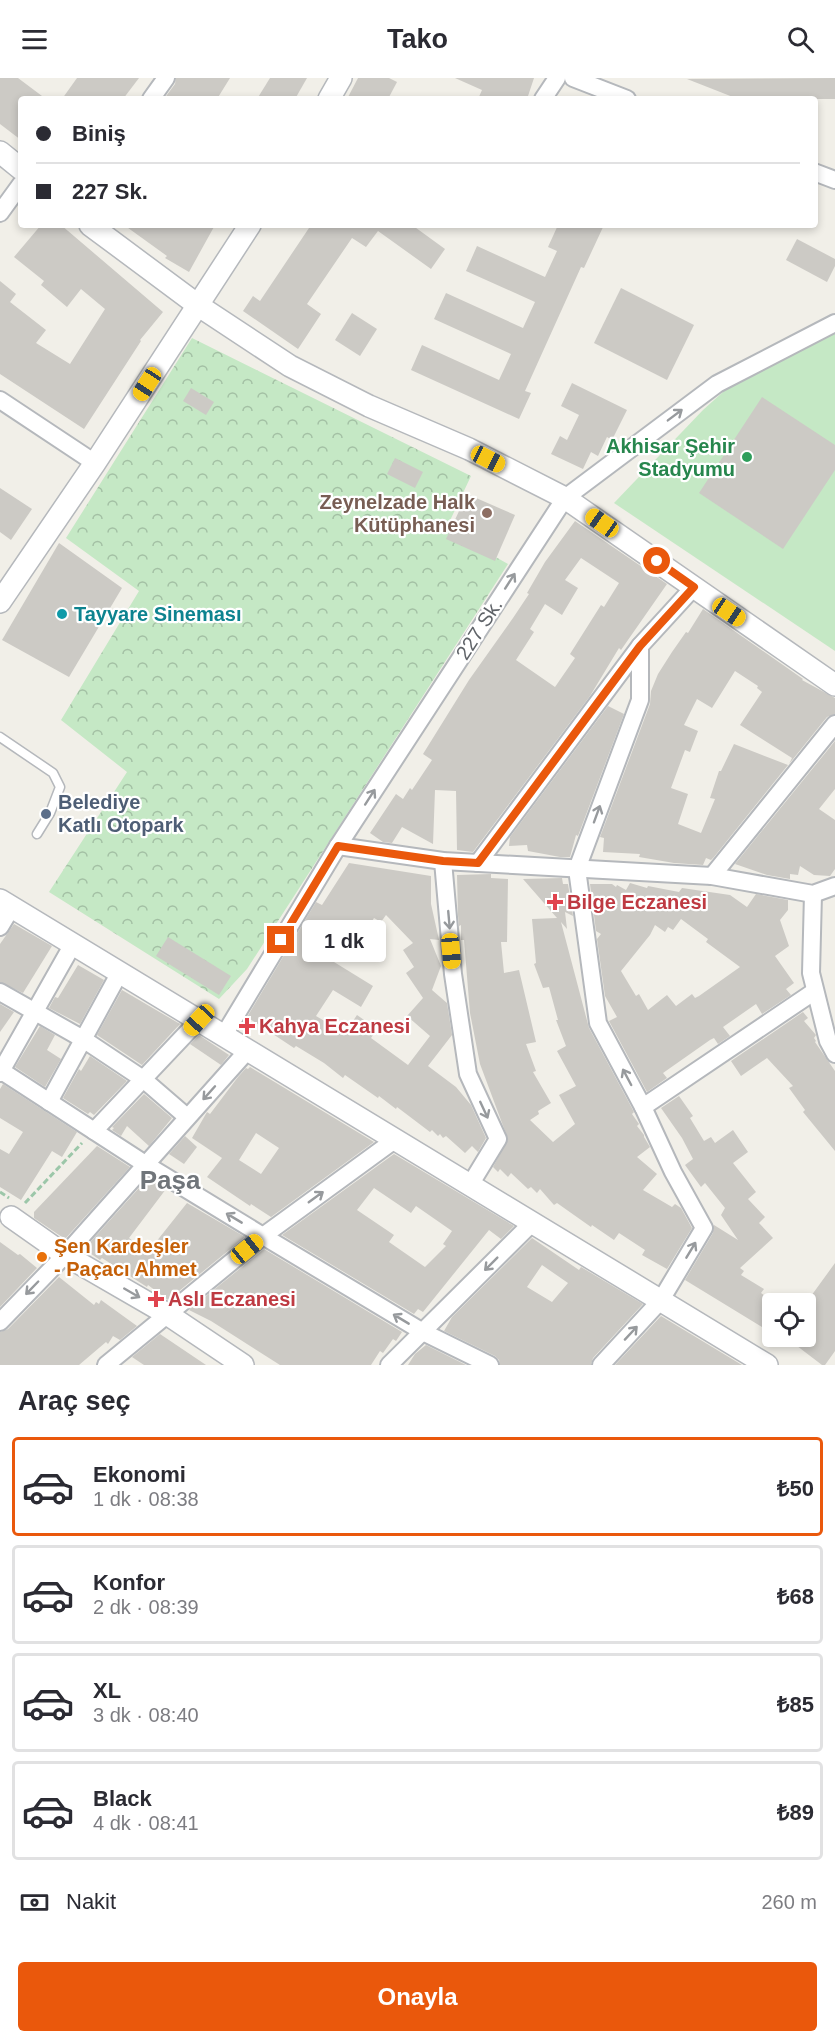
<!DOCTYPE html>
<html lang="tr">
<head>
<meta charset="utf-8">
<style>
	body { margin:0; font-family:Helvetica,sans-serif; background:#f7f7f7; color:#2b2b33; height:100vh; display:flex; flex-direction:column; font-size:22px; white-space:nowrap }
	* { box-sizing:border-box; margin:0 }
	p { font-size:20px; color:#7c7c81 }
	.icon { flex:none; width:33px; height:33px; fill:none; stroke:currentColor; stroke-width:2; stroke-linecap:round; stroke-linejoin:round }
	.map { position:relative; height:1287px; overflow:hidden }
	.sheet { display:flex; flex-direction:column; background:#fff; flex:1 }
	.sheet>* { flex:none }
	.guide { position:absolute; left:18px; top:18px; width:800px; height:132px; border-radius:6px; box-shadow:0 3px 9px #0003; display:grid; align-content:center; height:132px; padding:0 18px; background:#fff }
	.buttons { position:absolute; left:762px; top:1215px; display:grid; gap:12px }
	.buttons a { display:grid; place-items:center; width:54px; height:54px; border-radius:6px; background:#fff; box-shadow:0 3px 9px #0003; font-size:30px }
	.end { position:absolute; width:27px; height:27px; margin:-14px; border:8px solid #ea580c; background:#fff; box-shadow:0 0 0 3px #fff }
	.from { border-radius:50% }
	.bubble { position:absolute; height:42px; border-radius:6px; background:#fff; box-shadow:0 3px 9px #0003; font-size:20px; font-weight:700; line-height:42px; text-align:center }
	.car { position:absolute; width:18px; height:36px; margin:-18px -9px; border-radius:8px; box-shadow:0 0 4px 2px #0007; background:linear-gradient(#f5c518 24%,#345 0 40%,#f5c518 0 76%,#345 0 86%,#f5c518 0) }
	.guide b { display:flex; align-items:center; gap:21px; height:57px; font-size:22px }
	.guide b+b { border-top:2px solid #e1e1e2 }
	.guide i { width:15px; height:15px; background:#2b2b33 }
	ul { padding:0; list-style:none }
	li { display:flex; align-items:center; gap:18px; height:99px; margin:0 12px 9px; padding:0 6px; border:3px solid #e1e1e2; border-radius:6px }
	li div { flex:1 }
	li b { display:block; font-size:22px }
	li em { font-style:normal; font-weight:700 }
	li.current { border-color:#ea580c }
	li>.icon { width:54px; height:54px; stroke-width:1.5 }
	h2 { padding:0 18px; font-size:27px; line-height:72px }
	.pay { display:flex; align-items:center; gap:15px; height:66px; padding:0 18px; font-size:22px }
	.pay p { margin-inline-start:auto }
	.cta { display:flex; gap:12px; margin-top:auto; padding:12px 18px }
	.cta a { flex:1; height:69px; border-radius:6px; background:#ea580c; color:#fff; font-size:24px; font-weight:700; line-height:69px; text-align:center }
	header { display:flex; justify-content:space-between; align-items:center; height:78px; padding:0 18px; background:#fff; font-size:27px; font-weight:700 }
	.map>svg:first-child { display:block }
	.park { fill:url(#park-crowns) }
	.pitch { fill:#c5e8c5 }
	.building { fill:#cccac5; fill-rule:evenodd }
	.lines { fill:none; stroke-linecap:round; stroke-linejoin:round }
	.service-casing { stroke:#b5b8bc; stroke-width:11 }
	.minor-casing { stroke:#b5b8bc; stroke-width:20 }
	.tertiary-casing { stroke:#b5b8bc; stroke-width:24 }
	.path { stroke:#9cc7a9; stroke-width:3; stroke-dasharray:6 3; stroke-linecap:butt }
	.service { stroke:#fff; stroke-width:8 }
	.minor { stroke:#fff; stroke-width:16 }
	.tertiary { stroke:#fff; stroke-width:21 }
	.oneway { stroke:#979a9d }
	.route { stroke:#ea580c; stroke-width:8 }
	.leisure-dot { fill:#2e9e5b; stroke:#fff; stroke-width:2 }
	.education-dot { fill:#8d6e63; stroke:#fff; stroke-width:2 }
	.culture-dot { fill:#0f9aa8; stroke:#fff; stroke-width:2 }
	.service-dot { fill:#5c6f8a; stroke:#fff; stroke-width:2 }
	.health-dot { fill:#e0444e; stroke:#fff; stroke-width:2 }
	.food-dot { fill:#e8710a; stroke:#fff; stroke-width:2 }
	.labels { text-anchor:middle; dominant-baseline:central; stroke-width:4.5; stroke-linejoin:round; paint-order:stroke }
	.leisure-label { font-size:20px; font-weight:bold; fill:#27864d; stroke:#fff; text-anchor:end }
	.education-label { font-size:20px; font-weight:bold; fill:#785e54; stroke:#fff; text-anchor:end }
	.culture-label { font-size:20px; font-weight:bold; fill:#0d838f; stroke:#fff; text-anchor:start }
	.street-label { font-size:20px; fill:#5f6368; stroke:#fff }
	.service-label { font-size:20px; font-weight:bold; fill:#4e5e75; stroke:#fff; text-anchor:start }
	.health-label { font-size:20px; font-weight:bold; fill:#be3a42; stroke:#fff; text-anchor:start }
	.food-label { font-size:20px; font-weight:bold; fill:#c56008; stroke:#fff; text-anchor:start }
	.district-label { font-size:26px; font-weight:bold; fill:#70757a; stroke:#fff }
</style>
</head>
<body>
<header><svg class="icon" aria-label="menu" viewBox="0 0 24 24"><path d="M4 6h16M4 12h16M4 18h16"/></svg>Tako<svg class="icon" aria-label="search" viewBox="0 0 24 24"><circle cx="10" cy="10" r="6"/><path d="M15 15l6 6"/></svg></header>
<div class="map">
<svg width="835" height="1287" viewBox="0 0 835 1287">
	<defs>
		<pattern id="park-crowns" width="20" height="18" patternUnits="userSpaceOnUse" patternTransform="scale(1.5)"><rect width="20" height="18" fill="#c5e8c5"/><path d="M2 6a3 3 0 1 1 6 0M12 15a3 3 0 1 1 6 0" fill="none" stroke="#a3c0a4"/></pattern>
	</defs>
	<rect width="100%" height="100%" fill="#f1efe8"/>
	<polygon class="park" points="192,260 471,398 446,451 508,486 247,891 219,921 49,814 127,694 61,642 139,513 66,460"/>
	<polygon class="pitch" points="835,249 835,573 614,425 703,332 753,287"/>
	<g class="building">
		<polygon points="0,0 18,0 46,21 21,21 21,62 0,46"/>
		<polygon points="77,0 139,0 123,21 62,21"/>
		<polygon points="176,0 230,0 217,21 164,21 175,6"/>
		<polygon points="270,0 307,0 295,21 257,21"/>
		<polygon points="358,0 389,0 397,4 388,21 347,21"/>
		<polygon points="455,0 534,0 527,21 478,21 482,12"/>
		<polygon points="835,0 835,21 738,21 687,1"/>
		<polygon points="41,147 61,147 163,234 140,262 141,263 84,351 0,296 0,203 16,216 10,224 46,252 36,265 70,286 105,231 81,211 67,229 41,207 44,203 14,179"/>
		<polygon points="124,147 215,147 189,194 165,180 167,178"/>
		<polygon points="311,147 412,147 445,171 431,191 378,153 366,169 352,160 307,226 321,236 298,271 243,233 253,218 260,223"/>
		<polygon points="558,147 604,147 584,190 581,189 525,313 531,315 519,341 411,292 422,267 499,302 511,276 434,241 446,215 523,250 535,224 466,193 477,168 545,199 557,173 548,169"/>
		<polygon points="797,161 835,181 835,188 827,204 786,182"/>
		<polygon points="621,210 694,247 667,302 594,265"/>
		<polygon points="352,235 377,251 360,278 335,262"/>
		<polygon points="572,305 627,332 612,362 607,359 598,378 591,374 583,391 551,376 560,358 567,362 579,337 561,328"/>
		<polygon points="191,310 214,324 206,337 183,323"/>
		<polygon points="762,319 835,367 835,392 783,471 699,415"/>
		<polygon points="395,380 423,394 415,410 387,396"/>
		<polygon points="0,410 32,431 11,462 0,454"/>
		<polygon points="467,416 515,437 495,483 446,461"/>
		<path d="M575,443L667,506L621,572L619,570L590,618L473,774L457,772L456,713L435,712L433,766L402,749L392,765L383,764L370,755L396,716L403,721L410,710L412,712L432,682L423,676L469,602L513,540L529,516L527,515L545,484ZM581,480L619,505L604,529L601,527L570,576L575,580L555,609L516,582L534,554L530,551L545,526L562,537L578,510L565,502Z"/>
		<polygon points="59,465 122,510 69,599 2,562"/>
		<polygon points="703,531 803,601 802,602 835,620 835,636 827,639 789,686 792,680 740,647 762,614 757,610 758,608 735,593 712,630 697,621 684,647 698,653 690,674 685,672 671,710 688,716 678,746 701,755 715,721 710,720 719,693 721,693 734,666 788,687 714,779 711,782 706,780 703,787 674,785 639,779 640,776 603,774 604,760 600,759 650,626 651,613 658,596 672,574 686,554 688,555"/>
		<polygon points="608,628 624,636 578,758 576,757 570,779 560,779 528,773 527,767 509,768 510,759"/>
		<polygon points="835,663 835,711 819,731 835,742 835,791 830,798 814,797 800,788 798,797 790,796 790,801 767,797 735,786"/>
		<path d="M349,785L431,798V826L439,862L430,861L441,888L432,912L447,925L452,957L428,988L456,1009L471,1027L486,1060L478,1074L472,1068L465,1075L446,1058L443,1060L440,1056L438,1058L432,1052L430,1054L397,1029L396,1031L379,1018L378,1020L345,997L343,1000L324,985L296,968L294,970L247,939L316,824L322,827ZM386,837L413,865L403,872L414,889L406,895L423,920L407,938L430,958L408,987L371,960L377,951L357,937L345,955L316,938L333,912L361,929L373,908L334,884L359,845L368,850L374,840L381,844Z"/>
		<polygon points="491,796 491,800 508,801 507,864 501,864 504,895 519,892 536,964 526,966 536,993 533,994 551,1025 538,1033 539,1036 530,1042 553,1064 575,1046 559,1017 576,1008 557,973 566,968 556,942 558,942 549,909 543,910 534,886 536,885 532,841 557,840 523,801 562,800 563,806 568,806 573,838 565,834 567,851 561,844 589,950 634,1034 632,1036 639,1046 637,1048 644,1057 644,1059 650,1069 637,1079 657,1096 643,1112 672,1129 675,1126 681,1130 692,1150 667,1191 642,1177 645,1172 619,1155 614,1162 592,1147 591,1149 557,1125 554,1127 540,1111 537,1115 531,1109 528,1111 511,1095 508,1099 500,1091 498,1094 493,1089 508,1061 480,986 470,935 464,862 461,862 461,847 459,848 458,837 457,797"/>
		<path d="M630,805L647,810L648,808L679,814L682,810L730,817L747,829L756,816L788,822V832L780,842L789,868L775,878L794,905L786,911L791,917L762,936L756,926L723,949L730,958L718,966L714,960L710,962L663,995L667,1000L647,1014L609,943L617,939L605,918L597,861L601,856L596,853L590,806H612L616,809L617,807L626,812ZM681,841L708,861L706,864L740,889L699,918L695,920L692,916L676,928L667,917L648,932L639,916L636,918L621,893L650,857L655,847L665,854L668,849L673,852Z"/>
		<polygon points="14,846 52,868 23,915 0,904 0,866"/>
		<polygon points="168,859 231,898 219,917 156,878"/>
		<polygon points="78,887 104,902 80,946 49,930 55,919 58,920"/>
		<polygon points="122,912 180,946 142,987 97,957"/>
		<polygon points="0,926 14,934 0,954"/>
		<polygon points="803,934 808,940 804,943 816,957 814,960 816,963 815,964 835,993 835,1073 803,1034 805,1032 789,1010 793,1008 767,980 741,998 731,983"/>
		<polygon points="40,948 55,957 47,972 61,981 45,1009 15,989"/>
		<polygon points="199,957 229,977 221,987 190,966"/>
		<polygon points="90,978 127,1003 94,1037 90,1034 88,1036 63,1020 79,991 81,993"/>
		<path d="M250,989L374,1064L271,1139L251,1126L250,1128L207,1099L222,1080L192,1060L207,1034L210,1036L238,999L246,990L248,991ZM256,1055L279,1070L261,1096L239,1082Z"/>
		<polygon points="3,1006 77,1054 62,1079 52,1073 21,1122 0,1109 0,1071 9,1076 23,1054 0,1040 0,1011"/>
		<polygon points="144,1016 172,1040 149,1068 127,1048 121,1058 112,1052 114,1050 112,1049"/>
		<polygon points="679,1018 693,1038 690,1040 704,1063 711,1059 715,1065 733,1052 748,1074 733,1085 756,1114 748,1121 765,1139 759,1145 773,1160 740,1190 744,1193 741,1197 764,1211 761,1215 772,1223 772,1255 685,1202 713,1155 714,1147 738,1162 721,1137 725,1130 705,1105 701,1109 685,1087 693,1081 682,1060 661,1030"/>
		<polygon points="185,1058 197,1069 184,1086 169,1076"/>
		<polygon points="97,1068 130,1089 65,1161 34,1140 34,1134"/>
		<path d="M394,1076L514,1148L501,1161L489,1152L423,1234L418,1231L414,1236L282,1157ZM374,1110L411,1135L416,1128L452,1153L443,1166L446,1168L425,1189L389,1164L394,1157L357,1132Z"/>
		<polygon points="148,1100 166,1111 129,1160 148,1174 187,1125 245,1159 168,1222 148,1207 147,1209 102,1180 100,1182 84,1171"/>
		<path d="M532,1160L579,1192L581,1189L643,1226L593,1280L591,1287H500L499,1282L495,1278L444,1253L452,1239ZM542,1187L568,1205L552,1224L527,1209Z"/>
		<polygon points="0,1164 18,1177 20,1176 37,1190 0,1229"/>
		<polygon points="264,1171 402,1254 396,1263 393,1261 383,1275 380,1273 371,1287 280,1287 211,1243 189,1232"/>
		<polygon points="835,1185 835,1273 825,1287 822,1287 784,1258 806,1258 806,1225"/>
		<polygon points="59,1199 94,1227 96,1224 99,1226 101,1222 137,1248 120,1262 113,1258 108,1266 106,1264 79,1287 0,1287 0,1254 8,1251"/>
		<polygon points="661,1238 742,1287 615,1287"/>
		<polygon points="160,1256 206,1287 144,1287 132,1279"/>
		<polygon points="426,1267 466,1287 408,1287 415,1276"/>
	</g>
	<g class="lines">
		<defs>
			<polyline id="service" points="0,659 53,695 60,709 50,735 37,756"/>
			<g id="minor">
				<polyline points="573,0 627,21"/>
				<polyline points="151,21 166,0"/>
				<polyline points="543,21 557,0"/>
				<polyline points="814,94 835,102"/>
				<polyline points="0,135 21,106"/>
				<polyline points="0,322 95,385"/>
				<polyline points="338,768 443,783 712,798 813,816 835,808"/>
				<polyline points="443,783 453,896 468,996 498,1061 470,1107"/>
				<polyline points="478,785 640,568 694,509"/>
				<polyline points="712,798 835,646"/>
				<polyline points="813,816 811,895 828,963 835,976"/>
				<polyline points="0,849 12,829"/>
				<polyline points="0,914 83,961 143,1001 187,1039"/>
				<polyline points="224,957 338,768 565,420 717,306 835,245"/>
				<polyline points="0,992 145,1086 263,1158 423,1254 490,1287"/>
				<polyline points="0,995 73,866"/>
				<polyline points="49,1024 120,894"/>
				<polyline points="643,1029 815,913"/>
				<polyline points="94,1053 199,942"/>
				<polyline points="0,1244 65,1177 248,972"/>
				<polyline points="106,1287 263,1158 396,1061"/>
				<polyline points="389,1287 533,1144"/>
				<polyline points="601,1287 661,1222 704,1150 673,1094 643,1029 598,945 577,791 640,622 640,568"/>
			</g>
			<g id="tertiary">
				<polyline points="329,21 341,0"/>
				<polyline points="0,74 21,91"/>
				<polyline points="90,147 199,228 290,288 369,328 469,371 565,420 835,607"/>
				<polyline points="0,524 95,385 250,147"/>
				<polyline points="0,822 767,1287"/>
				<polyline points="11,1139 65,1177 167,1236 243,1287"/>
			</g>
		</defs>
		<use href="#service" class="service-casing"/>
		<use href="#minor" class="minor-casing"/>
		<use href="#tertiary" class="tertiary-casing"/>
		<g class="path">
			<polyline points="0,1114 9,1120"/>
			<polyline points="25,1125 82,1065"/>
		</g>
		<use href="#service" class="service"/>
		<use href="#minor" class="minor"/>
		<use href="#tertiary" class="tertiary"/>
	</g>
	<defs><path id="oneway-shaft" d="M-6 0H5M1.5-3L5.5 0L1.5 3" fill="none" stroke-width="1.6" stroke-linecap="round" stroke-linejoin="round" transform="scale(1.5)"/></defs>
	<g class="oneway">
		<use href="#oneway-shaft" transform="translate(675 337) rotate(-37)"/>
		<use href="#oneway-shaft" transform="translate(510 503) rotate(-57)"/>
		<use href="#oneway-shaft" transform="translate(370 719) rotate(-57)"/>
		<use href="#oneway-shaft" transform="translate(597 736) rotate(-70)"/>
		<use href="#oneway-shaft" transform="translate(449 842) rotate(85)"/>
		<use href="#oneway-shaft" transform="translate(627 999) rotate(-118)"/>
		<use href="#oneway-shaft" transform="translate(209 1015) rotate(132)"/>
		<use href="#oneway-shaft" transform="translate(484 1032) rotate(65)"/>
		<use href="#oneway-shaft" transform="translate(316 1119) rotate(-36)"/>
		<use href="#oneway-shaft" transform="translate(234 1140) rotate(-149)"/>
		<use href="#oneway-shaft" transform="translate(691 1172) rotate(-59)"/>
		<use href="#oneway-shaft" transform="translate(491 1186) rotate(135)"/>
		<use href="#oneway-shaft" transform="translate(32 1210) rotate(134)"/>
		<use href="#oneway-shaft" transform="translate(132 1215) rotate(30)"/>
		<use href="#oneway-shaft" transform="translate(401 1241) rotate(-149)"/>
		<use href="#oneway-shaft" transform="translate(631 1255) rotate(-47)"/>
	</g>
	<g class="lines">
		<polyline class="route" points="281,862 338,768 443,783 478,785 640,568 694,509 657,483"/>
	</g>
	<circle class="leisure-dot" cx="747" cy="379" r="6"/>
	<circle class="education-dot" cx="487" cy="435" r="6"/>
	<circle class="culture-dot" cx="62" cy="536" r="6"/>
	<circle class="service-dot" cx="46" cy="736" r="6"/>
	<g class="health-dot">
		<path d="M552 815h6v6h6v6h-6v6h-6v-6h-6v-6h6z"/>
		<path d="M244 939h6v6h6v6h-6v6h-6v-6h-6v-6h6z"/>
		<path d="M153 1212h6v6h6v6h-6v6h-6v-6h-6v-6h6z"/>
	</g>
	<circle class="food-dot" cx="42" cy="1179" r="6"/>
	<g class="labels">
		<g class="leisure-label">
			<text x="735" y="368">Akhisar Şehir<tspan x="735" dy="23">Stadyumu</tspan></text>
		</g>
		<g class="education-label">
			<text x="475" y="424">Zeynelzade Halk<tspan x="475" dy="23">Kütüphanesi</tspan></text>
		</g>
		<g class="culture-label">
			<text x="74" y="536">Tayyare Sineması</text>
		</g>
		<g class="street-label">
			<text transform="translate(479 551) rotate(-57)">227 Sk.</text>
		</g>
		<g class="service-label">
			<text x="58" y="724">Belediye<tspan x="58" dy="23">Katlı Otopark</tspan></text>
		</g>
		<g class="health-label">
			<text x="567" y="824">Bilge Eczanesi</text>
			<text x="259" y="948">Kahya Eczanesi</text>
			<text x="168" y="1221">Aslı Eczanesi</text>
		</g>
		<g class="food-label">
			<text x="54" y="1168">Şen Kardeşler<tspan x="54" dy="23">- Paçacı Ahmet</tspan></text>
		</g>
		<g class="district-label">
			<text x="170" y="1102">Paşa</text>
		</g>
	</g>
</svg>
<div class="buttons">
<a><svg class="icon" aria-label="locate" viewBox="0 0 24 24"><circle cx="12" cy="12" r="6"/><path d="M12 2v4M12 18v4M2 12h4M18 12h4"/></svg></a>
</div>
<i class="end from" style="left:657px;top:483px"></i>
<i class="end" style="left:281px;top:862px"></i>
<div class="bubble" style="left:302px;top:842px;width:84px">1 dk</div>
<i class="car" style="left:147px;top:306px;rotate:213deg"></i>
<i class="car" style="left:488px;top:381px;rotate:117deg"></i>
<i class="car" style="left:602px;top:445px;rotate:305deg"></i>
<i class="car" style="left:729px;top:534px;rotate:124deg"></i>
<i class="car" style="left:451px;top:873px;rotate:175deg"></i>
<i class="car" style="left:199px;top:942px;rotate:223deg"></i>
<i class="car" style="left:247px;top:1171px;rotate:51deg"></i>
<div class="guide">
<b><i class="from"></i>Biniş</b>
<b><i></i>227 Sk.</b>
</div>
</div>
<section class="sheet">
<h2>Araç seç</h2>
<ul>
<li class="current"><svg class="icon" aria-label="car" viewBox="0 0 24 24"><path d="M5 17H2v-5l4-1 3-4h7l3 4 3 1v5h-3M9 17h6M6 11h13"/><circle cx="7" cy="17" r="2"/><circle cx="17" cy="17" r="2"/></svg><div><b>Ekonomi</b><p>1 dk · 08:38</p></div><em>₺50</em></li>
<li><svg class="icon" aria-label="car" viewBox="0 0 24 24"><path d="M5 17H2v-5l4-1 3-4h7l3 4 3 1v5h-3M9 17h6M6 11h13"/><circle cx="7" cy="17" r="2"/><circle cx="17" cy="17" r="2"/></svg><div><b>Konfor</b><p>2 dk · 08:39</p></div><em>₺68</em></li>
<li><svg class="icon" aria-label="car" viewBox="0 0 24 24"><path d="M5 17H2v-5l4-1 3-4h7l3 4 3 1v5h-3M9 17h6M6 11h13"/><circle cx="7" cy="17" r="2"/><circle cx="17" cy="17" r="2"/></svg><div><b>XL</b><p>3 dk · 08:40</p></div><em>₺85</em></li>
<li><svg class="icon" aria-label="car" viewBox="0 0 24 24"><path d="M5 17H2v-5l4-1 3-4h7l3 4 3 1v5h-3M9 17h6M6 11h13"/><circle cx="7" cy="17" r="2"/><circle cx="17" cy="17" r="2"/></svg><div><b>Black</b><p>4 dk · 08:41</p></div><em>₺89</em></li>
</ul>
<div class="pay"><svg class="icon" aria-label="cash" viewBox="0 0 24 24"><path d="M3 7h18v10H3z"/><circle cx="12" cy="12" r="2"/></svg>Nakit<p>260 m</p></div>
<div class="cta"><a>Onayla</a></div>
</section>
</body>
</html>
